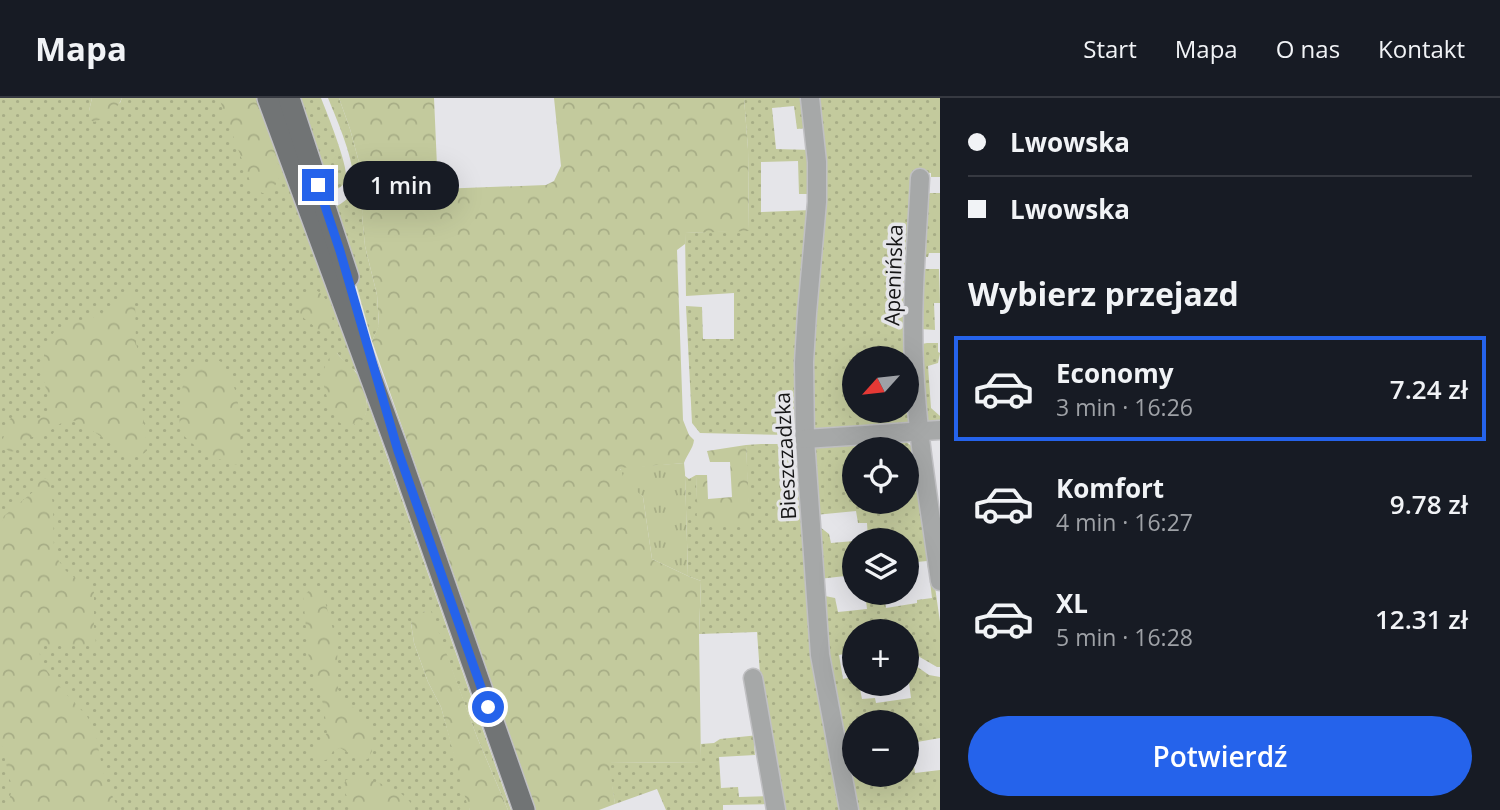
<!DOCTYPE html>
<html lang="pl">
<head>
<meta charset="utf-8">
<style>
	body { margin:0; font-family:"Open Sans",sans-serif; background:#242831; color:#f1f3f6; height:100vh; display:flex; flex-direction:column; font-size:26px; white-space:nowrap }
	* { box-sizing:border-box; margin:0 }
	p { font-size:23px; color:#9ea1a6 }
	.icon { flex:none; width:38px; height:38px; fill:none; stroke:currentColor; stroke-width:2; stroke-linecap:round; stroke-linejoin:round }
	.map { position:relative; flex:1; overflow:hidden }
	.sheet { display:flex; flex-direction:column; background:#171b24; width:560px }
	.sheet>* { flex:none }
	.top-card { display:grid; align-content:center; height:154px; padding:0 28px; background:#171b24 }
	.needle { width:46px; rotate:243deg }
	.controls { position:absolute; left:842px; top:248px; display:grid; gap:14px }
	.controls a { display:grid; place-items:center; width:77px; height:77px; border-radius:50%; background:#171b24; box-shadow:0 7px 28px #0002; font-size:35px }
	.end { position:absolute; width:32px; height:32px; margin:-16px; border:9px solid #2563eb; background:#fff; box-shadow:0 0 0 4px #fff }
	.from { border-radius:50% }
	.bubble { position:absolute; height:49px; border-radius:24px; background:#171b24; box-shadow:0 7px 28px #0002; font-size:23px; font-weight:600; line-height:49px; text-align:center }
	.top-card b { display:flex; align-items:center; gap:24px; height:66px; font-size:26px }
	.top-card b+b { border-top:2px solid #363941 }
	.top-card i { width:18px; height:18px; background:#f1f3f6 }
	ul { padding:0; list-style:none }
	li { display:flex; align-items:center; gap:21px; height:105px; margin:0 14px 10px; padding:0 14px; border:4px solid transparent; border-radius:0px }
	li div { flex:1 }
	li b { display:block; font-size:26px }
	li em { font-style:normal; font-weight:600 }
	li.active { border-color:#2563eb }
	li>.icon { width:63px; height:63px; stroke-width:1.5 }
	h2 { padding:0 28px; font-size:32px; line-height:84px }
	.button { display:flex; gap:14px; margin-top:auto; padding:14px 28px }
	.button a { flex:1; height:80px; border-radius:42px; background:#2563eb; color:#fff; font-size:28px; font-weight:600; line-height:80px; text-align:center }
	header { display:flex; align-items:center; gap:42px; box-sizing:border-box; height:98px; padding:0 35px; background:#171b24; border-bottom:2px solid #363941 }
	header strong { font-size:33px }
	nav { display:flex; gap:38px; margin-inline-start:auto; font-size:24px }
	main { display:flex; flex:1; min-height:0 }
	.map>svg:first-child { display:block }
	.grass { fill:url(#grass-dots); fill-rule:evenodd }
	.forest { fill:url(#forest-crowns) }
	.park { fill:url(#park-tufts) }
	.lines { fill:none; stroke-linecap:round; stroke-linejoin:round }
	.minor-casing { stroke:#c0c0c3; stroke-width:21 }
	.major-casing { stroke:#c0c0c3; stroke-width:24 }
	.minor { stroke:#a6a8a8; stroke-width:18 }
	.major { stroke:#717475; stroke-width:21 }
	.route { stroke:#2563eb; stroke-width:9 }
	.labels { text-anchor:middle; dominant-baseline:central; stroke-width:7; stroke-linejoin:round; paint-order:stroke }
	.street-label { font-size:21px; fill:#151516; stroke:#e5e5e9 }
</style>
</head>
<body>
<header>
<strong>Mapa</strong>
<nav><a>Start</a><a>Mapa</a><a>O nas</a><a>Kontakt</a></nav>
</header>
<main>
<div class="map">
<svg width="940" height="712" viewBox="0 0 940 712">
	<defs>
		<pattern id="grass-dots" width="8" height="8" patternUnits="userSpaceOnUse" patternTransform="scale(1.75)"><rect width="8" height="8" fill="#c3ca9d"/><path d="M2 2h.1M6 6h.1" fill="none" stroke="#a7ad86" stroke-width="1.8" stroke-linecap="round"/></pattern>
		<pattern id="forest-crowns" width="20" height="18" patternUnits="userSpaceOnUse" patternTransform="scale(1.75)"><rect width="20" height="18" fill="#c3ca9d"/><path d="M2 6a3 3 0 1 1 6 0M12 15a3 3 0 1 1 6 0" fill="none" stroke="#a7ad86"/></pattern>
		<pattern id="park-tufts" width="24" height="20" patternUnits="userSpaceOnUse" patternTransform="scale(1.75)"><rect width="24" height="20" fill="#c3ca9d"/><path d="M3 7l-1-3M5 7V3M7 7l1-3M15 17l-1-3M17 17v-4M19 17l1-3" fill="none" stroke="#a7ad86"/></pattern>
	</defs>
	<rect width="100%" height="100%" fill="#e5e5e9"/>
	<g class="grass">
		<path d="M0,0H92L89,13L120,5L122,0H261L358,275L348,268L337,255L352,327C365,322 367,317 367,302L511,712H508L477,639L430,513H425L411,525L414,545L428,584L441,609L470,712H0Z"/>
		<path d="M299,0H321C327,15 348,67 346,80C344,89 338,91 330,93Z"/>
		<path d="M328,0H339L350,31L363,79L362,117L365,148L377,197L379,228L372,243L344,143L337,112V108C342,105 347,102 350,97C363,79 336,20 328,0Z"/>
		<path d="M744,0H940V79H931V75L914,76C913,137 909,199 909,260C910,280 912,300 913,319L911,325L907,329L816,336L811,334L809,328L811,210L821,119L822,80L817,29L797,31L794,8L772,10L776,51L813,52L812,96H799L798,63L761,64V114L812,112L801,257L800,333L798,336L789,337L700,335L692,325L686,208L702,209L703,241H734V195L686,198L685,135L749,132L748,51ZM854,261H906V313H854Z"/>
		<polygon points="930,95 940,95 940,155 929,155 928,159 921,159 924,100"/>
		<polygon points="921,171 939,171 940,205 934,205 935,232 921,231"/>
		<polygon points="927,245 938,245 938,254 940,255 938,265 928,268 931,310 940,318 940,327 925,325 922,246"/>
		<path d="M874,341V349L870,350V352H854V404H906V352H884L883,341C897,341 904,339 914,351L932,470L928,471L927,463L907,465L906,443H855L868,441L867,425H858L856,413L815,417L812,352L817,347Z"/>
		<polygon points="761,346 790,346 798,351 844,712 780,712 760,576 757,534 699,536 701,483 688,478 685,378 689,381 696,377 698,425 749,425 746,347"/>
		<polygon points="816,426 829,436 831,445 854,443 854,477 819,481"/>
		<path d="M934,482L940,524V569H937L918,558L907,554L906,534H854V554L839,557L843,581L852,579L853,587L859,586L862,601L875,600L876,605L911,600L907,569L916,568L929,577L940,579V640L917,644L911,647L915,675L940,672V712H853L841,651L820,497L835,500L838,514L867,511L865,495H884L886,510L917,505V502L932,500L930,483ZM854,625H906V677H854Z"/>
		<polygon points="759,637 760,644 754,646 755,657 719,659 721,690 738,689 739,699 768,698 770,706 723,707 723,712 666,712 657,691 615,706 608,664 700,665 701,646 714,645 720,641"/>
	</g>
	<g class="forest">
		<path d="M92,0H122C117,12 106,20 94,24L89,21V13Z"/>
		<path d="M219,0H255C261,17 282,64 279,79C277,87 272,92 265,96L258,93L251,86Z"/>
		<path d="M339,0H434L438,91L546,87L554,83L561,68L554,0H744L748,51L749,133L685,135V146L677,152L683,322L689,337L694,342C693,351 687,356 684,365L620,371L643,399L652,461L688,478L701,483L699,536L701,665L609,664L615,706L599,712H536L372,243L379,227L377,197L365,148L362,117L363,79L350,31Z"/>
		<path d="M316,192C328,200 336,216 331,230C327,231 324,233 320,232C316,231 313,227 310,225C291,212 297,200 316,192Z"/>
		<polygon points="129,195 133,198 135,206 136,245 140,262 139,277 147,353 141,357 133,359 77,323 66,322 40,339 28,339 23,342 14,353 10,354 5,350 2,344 7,328 10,321 15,317 30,323 39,322 47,313 50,304 44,284 44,250 54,234 68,226 92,220 109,212"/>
		<path d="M337,255C342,262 356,272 359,279C365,292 375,319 356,326C351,328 345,328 340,325C333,320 323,290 323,281C322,272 327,263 332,256Z"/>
		<path d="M220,263C243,291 240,327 241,362L236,367C222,364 190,348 183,336C175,323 182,284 188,270L203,265Z"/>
		<path d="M854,300V313H891L895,318L893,323C876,329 854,329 846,312L849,304Z"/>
		<polygon points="746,347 750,425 697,425 696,377 707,377 708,401 732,399 730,364 710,364 707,353"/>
		<polygon points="47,380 50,387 53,407 54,456 66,473 94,494 94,528 96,546 68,548 39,547 40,558 47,573 67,597 87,618 95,635 105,682 119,712 7,712 12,690 0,640 0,427 4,418 34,393 39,381"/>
		<polygon points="312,490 321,490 337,545 338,591 342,599 358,614 371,635 372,653 368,661 363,663 340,650 333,653 329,661 322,663 316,658 314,652 327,635 324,609 309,562 303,498"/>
		<polygon points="425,513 431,513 477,639 508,712 470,712 467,706 441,609 428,584 414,545 411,525 416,518"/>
		<path d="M354,679C376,683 405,690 415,712H354L342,689L346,682Z"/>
	</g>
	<polygon class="park" points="684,365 685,375 688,478 652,461 643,399 624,381 620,370"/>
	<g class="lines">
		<defs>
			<g id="minor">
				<polyline points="810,0 817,64 817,104 807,215 804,264 805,341 820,557 849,712"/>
				<path d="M920,80C917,142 911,205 914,266C917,339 930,411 940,483"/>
				<polyline points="805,341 940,332"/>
				<polyline points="753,580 776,712"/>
			</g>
			<g id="major">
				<polyline points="268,0 398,353 524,712"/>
				<polyline points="289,0 348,179"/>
			</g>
		</defs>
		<use href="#minor" class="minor-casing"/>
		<use href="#major" class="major-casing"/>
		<use href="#minor" class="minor"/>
		<use href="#major" class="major"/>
	</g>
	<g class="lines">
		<polyline class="route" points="318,87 340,153 398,353 488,609"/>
	</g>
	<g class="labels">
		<g class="street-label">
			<text transform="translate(893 177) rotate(-88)">Apenińska</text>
			<text transform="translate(785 358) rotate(-93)">Bieszczadzka</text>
		</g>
	</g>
</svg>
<div class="controls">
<a><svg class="needle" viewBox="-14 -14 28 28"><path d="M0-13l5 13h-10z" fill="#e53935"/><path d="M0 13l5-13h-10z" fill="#9ea1a6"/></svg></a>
<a><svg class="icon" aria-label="locate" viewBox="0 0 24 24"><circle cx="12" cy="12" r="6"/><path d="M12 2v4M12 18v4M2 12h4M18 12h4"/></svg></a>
<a><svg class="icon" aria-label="layers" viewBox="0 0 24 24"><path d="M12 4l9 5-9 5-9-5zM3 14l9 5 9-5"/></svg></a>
<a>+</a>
<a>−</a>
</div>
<i class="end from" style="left:488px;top:609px"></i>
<i class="end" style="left:318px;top:87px"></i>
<div class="bubble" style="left:343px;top:63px;width:116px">1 min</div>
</div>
<section class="sheet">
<div class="top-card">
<b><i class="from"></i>Lwowska</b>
<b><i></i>Lwowska</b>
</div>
<h2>Wybierz przejazd</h2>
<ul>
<li class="active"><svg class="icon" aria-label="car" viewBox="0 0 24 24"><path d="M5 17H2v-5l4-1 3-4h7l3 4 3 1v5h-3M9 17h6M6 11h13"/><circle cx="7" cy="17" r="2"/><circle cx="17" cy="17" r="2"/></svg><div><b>Economy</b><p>3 min · 16:26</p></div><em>7.24 zł</em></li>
<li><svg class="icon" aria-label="car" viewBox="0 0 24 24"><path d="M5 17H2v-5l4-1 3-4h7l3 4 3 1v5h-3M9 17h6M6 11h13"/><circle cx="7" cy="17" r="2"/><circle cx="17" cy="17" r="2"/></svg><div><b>Komfort</b><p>4 min · 16:27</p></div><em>9.78 zł</em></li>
<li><svg class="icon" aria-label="car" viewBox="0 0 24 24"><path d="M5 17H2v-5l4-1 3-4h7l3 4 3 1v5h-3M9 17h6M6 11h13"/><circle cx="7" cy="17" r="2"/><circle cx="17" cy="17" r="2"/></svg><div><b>XL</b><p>5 min · 16:28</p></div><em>12.31 zł</em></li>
</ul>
<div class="button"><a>Potwierdź</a></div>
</section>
</main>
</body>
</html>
